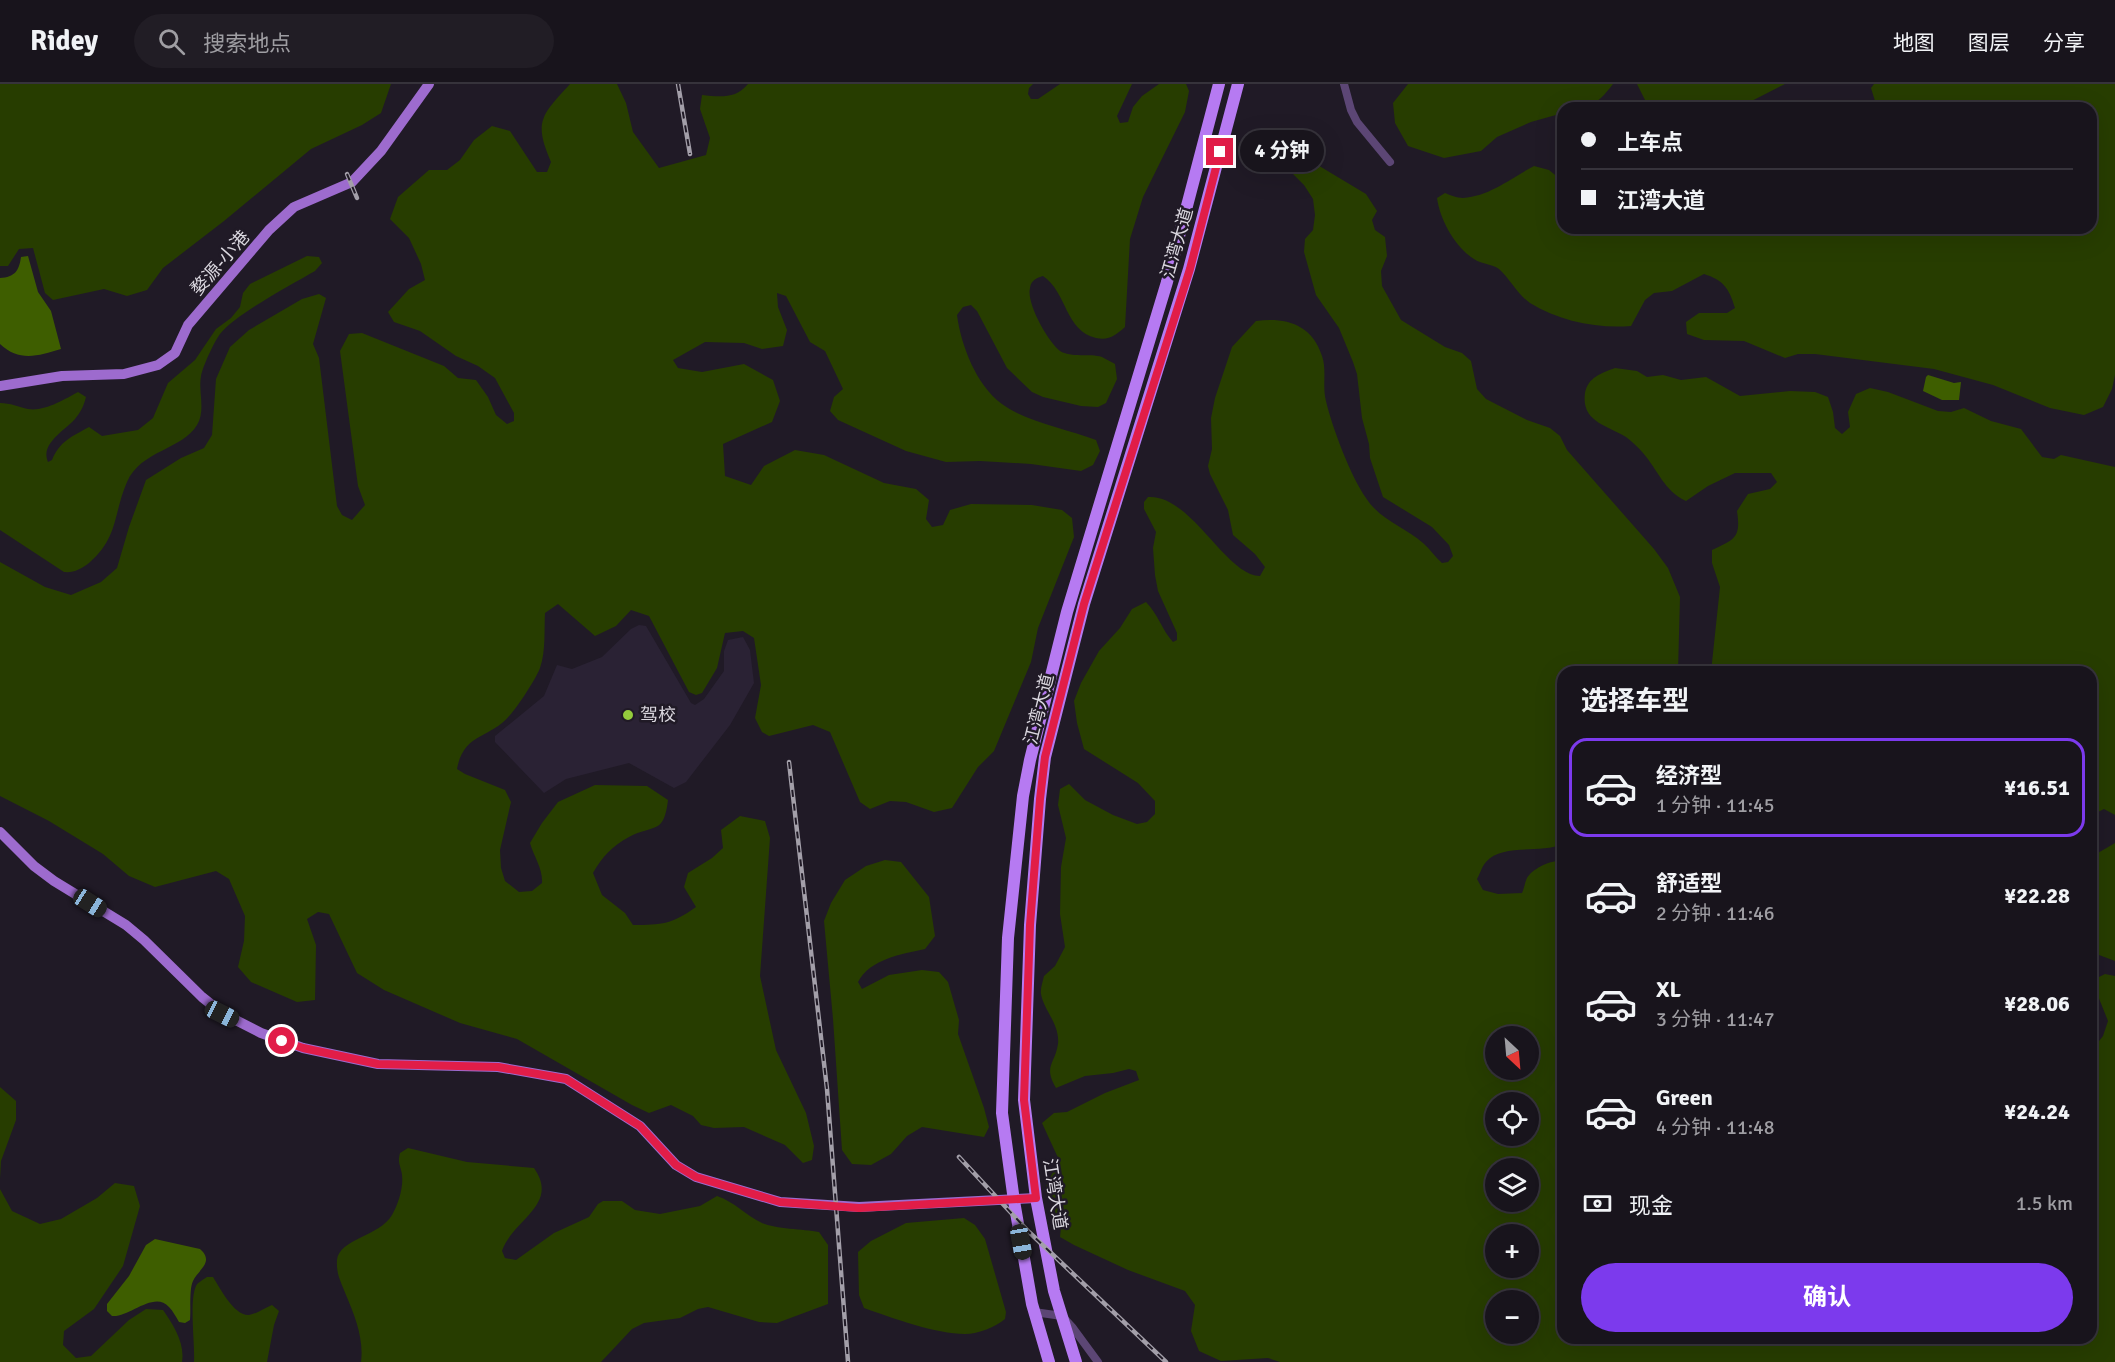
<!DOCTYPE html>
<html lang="zh">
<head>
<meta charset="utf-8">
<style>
	body { margin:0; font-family:Signika,"Noto Sans SC",sans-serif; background:#211d25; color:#f1f3f6; height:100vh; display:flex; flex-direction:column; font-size:22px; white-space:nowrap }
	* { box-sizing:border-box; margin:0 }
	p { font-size:20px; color:#9f9ea3 }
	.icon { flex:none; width:33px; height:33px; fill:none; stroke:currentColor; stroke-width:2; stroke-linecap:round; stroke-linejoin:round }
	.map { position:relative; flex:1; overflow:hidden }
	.side { position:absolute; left:1557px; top:582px; width:540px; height:678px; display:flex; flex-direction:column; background:#18141c; border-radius:18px; box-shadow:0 6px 24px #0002,0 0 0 2px #36333b }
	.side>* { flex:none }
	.banner { position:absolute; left:1557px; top:18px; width:540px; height:132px; border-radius:18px; box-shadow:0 6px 24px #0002,0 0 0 2px #36333b; display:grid; align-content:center; height:132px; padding:0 24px; background:#18141c }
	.needle { width:39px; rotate:154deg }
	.controls { position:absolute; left:1485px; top:942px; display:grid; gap:12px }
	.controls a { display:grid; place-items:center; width:54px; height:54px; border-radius:50%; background:#18141c; box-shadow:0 6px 24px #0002,0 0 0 2px #36333b; font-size:30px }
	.end { position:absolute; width:27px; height:27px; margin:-14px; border:8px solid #e11d48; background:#fff; box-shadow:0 0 0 3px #fff }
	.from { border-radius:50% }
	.bubble { position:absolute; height:42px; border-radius:21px; background:#18141c; box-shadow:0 6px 24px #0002,0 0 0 2px #36333b; font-size:20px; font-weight:700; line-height:42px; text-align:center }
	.car { position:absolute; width:18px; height:36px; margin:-18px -9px; border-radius:8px; box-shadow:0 0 4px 2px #0007; background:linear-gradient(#222 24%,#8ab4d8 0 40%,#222 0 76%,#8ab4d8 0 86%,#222 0) }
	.banner b { display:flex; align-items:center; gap:21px; height:57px; font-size:22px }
	.banner b+b { border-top:2px solid #36333b }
	.banner i { width:15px; height:15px; background:#f1f3f6 }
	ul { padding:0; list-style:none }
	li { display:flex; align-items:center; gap:18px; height:99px; margin:0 12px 9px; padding:0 12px; border:3px solid transparent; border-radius:18px }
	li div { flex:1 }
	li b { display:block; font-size:22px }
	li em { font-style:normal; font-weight:700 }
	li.on { border-color:#7c3aed }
	li>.icon { width:54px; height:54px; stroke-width:1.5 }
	h2 { padding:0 24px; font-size:27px; line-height:72px }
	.pay { display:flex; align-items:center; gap:15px; height:66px; padding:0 24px; font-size:22px }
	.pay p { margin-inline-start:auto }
	.primary-button { display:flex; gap:12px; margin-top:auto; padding:12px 24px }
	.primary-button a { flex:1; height:69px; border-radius:36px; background:#7c3aed; color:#fff; font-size:24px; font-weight:700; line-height:69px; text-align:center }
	header { display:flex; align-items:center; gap:36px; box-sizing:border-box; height:84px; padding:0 30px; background:#18141c; border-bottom:2px solid #36333b }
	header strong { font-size:28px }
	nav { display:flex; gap:33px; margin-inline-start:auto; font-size:21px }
	.search { width:420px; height:54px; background:#211d25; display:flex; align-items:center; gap:15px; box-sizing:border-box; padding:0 21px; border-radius:33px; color:#9f9ea3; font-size:22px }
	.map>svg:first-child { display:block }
	.built { fill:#2a2234 }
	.green { fill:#273d00; fill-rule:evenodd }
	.water { fill:#3e5e00 }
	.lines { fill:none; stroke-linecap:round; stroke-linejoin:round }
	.minor { stroke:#5c4675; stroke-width:8 }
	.major { stroke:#9d6bce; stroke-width:10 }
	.highway { stroke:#b67af2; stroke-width:12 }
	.rail-casing { stroke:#a39fa9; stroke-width:4.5 }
	.rail { stroke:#201a26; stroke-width:2; stroke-dasharray:7; stroke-linecap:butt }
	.route { stroke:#e11d48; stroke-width:8 }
	.poi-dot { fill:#94cc3c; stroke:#201a26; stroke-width:2 }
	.labels { text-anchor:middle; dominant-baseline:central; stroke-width:5; stroke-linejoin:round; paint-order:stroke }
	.street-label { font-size:18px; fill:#dad7df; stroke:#201a26 }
	.poi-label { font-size:18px; fill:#dad7df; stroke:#201a26; text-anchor:start }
</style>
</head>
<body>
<header>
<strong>Ridey</strong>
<div class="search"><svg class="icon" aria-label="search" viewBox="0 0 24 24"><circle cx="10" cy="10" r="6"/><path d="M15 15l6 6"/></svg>搜索地点</div>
<nav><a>地图</a><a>图层</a><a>分享</a></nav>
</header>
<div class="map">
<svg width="2115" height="1278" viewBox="0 0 2115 1278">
	<rect width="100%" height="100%" fill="#201a26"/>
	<polygon class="built" points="639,541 646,542 691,619 695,621 704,615 724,587 724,567 728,556 743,553 750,566 754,599 730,641 686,698 674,704 629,679 566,695 544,709 495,658 495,652 544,612 557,581 572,585 602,573 631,545"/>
	<g class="green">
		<polygon points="0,0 391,0 381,29 362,41 311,65 224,137 163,184 147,206 127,212 104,205 53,216 45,209 33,164 19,165 8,182 0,182"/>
		<path d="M570,0H617L626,19L633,48L659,84L706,71L710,54L700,25L702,11C720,13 736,15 748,0H1033L1029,4L1028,10L1031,15H1038L1060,0H1132L1117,32L1120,39L1128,38L1133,23L1142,12L1159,0H1186L1189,7L1185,28L1143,113L1130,155L1125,243C1116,251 1109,257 1096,254C1065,247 1067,208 1043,192C1037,194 1031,196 1030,204C1026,219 1048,258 1060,267C1071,274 1090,269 1102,273C1106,275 1111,278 1115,280L1117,295L1106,319L1098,323L1081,322L1043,313L1032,308L1007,284L977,227L971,221L963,223L957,231C961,261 976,301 1002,320C1026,338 1067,345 1096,356L1100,367L1093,381L1081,387L1031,380L980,377L946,378L906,367L838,336L830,327L834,313L843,305L825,267L810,258L786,212L777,209L778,223L787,246L783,262L762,265L744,259L705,258L673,276L678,284L702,288L744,280L773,296L780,317L772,338L723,360L725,392L751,401L764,382L795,366L824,371L884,399L916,405L929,416L926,435L932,443L943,441L950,426L971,420L1032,421L1062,426L1072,434L1074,453L1038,544L1031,578L994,667L978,683L952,724L934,728L906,718L890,717L870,725L860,718L830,648L813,641L769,652L762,648L755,634L761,601L754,554L743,547L725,549L717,584L702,609L696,611L689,608L649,532L631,526L616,542L595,552L558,520L545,529C544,546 546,567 540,584C537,593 517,624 510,631C489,656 464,648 457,685L465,690L505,706L511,718L500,766L501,784L505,797L519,808L532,807L542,799C543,785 534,773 530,759L542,739L558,718L595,701L647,702L668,716C664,751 654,740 629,753C612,762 602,773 593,789L602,811L625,829L633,841C662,841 672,840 696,823L684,803L688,789L712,774L723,764L721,746L740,732L765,737L770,754L760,892L776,966L806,1029L814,1062L812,1076L803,1079L785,1061L744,1043L714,1044L701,1041L693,1032L671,1021L649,1029L632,1021L517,955L460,939L384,906L357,889L329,830L318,828L307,835L316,861L315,916L297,918L251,898L238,883L244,857L245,832L229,795L216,787L155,803L129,792L103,770L49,737L0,712V478L45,503L71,511L101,498L117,484L129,443L146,396L181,374L204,364L212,351L216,295L230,263L249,246L302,215L319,210L326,214L313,260L319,274L337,422L342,431L352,436L365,421L358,402L340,267L349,250L362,249L444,282L458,294L476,296L488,313L496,331L507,340L514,337V329L495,294L478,282L456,272L420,247L394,238L388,228L409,205L425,196L421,180L409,154L390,135L398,113L429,86H447L460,76L474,56L492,42L510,47L537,88H547L551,78C533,37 542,31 570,0Z"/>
		<path d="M1408,0H1613C1596,22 1591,24 1563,24V29L1531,38L1497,53L1481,67L1444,74L1408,62L1395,39L1393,19Z"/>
		<polygon points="1637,0 1785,0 1738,24 1649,24"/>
		<path d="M1874,0H2115V291L2112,305L2103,323L2084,331L2050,324L1993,301L1934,285L1815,270H1798L1785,274L1744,257L1704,256L1687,250L1686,238L1699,229H1727L1735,224C1729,204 1723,196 1704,190L1672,207L1654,209L1645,216L1631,242C1598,245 1559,237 1530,219C1518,211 1510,195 1499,185C1492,180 1481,180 1474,175C1455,163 1440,136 1437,114L1445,109C1450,111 1457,114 1463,114C1490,112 1511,94 1534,82L1549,86L1560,95H1563V144H2091V24H1904L1875,17L1871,4Z"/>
		<path d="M1301,71L1366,110L1377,127L1372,136L1375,146L1385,153L1387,172L1381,187L1382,202L1401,236L1445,263L1462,269L1471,277L1477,305L1486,315L1527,336L1550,344L1560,352L1567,366L1654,465L1668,484L1680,513L1678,588H1563V760C1540,770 1502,759 1486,778C1482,782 1480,790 1477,795L1483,806L1498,810L1522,809C1524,805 1525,798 1527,794C1532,785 1552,775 1563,777V1254H2091V967L2103,952L2108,937L2094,902L2097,894L2105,890L2115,892V1278H1280L1268,1274L1221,1277L1199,1267L1191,1247L1195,1221L1185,1207L1128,1186L1074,1161L1060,1153L1061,1144L1046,1102L1059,1076L1042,1039L1054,1029L1067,1028L1105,1009L1139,996L1136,987L1129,985L1113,989L1085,992L1056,1004C1043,982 1055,980 1058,960C1060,940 1044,927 1041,910C1040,905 1043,897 1044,892L1055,882L1065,863L1060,830L1061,783L1066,754L1058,721L1060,705L1069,700L1085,716L1113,731L1137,740L1147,738L1155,730V717L1138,699L1084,665L1077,639L1074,617L1081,599L1099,567L1120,544L1132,525L1146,518C1158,530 1162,546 1173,558L1177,556V549L1158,507L1155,491L1153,464L1156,448L1144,425V418L1148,413C1191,410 1226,492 1260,492L1265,483L1255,470L1233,451L1228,426L1210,390L1208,382L1212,365L1211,334L1215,314L1232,263L1256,237C1285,233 1312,240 1322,272C1327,286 1322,302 1326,317C1332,343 1351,393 1366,414C1380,436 1405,443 1423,459C1430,465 1435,473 1442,479L1448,478L1453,472L1449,461L1432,443L1383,413L1370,374L1369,360L1362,334L1357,290L1353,278L1339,244L1316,211L1304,168L1305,155L1313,146L1315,131L1313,115L1304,101L1287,84L1285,77ZM1496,952H1528V986H1496ZM1496,1018H1528V1052H1496ZM1496,1084H1528V1118H1496ZM1496,1150H1528V1184H1496ZM1496,1216H1528V1250H1496Z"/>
		<path d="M307,172L319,173L322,179L315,187C291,201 236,230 220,250C214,258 203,282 201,292C198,308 206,326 197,341C182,366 141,366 127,398C113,430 119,453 89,479C81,485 74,489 64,488L0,446V319C10,319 19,323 28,325C44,328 65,315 78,308L86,313C84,321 81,328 75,335C64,347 40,360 48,378L52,376C60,357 71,353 89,343L102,352L138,346L153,334L168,299L195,276L216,245L231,234L240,223L243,209L250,200Z"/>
		<path d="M1615,284L1637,287L1647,293L1663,291L1681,296L1706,293L1740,312L1790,307L1815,308L1828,313L1833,328L1835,344L1842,350L1850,343L1848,328L1856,310L1870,304L1888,308L1938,327L1951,328L1964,324L1991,337L2021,345L2042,373L2054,375L2061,371L2115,383V731L2104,725L2092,731L2091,748V588H1869L1867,582L1856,588H1711L1720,503L1712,479V466C1735,455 1741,454 1737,427L1748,410L1770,405L1777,398L1771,389H1735L1708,402L1686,417C1664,407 1658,386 1643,369C1638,363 1631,357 1626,353C1607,341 1581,338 1585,309C1588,293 1602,289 1615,284Z"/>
		<polygon points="2115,759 2115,877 2091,868 2091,773"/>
		<path d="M885,776L901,778L929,813L935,852L925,865C902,870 870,875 858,898L862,905L889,891L922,886L939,888L948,898L959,936L958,950L984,1024L989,1043L984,1053L922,1043L907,1052L891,1070L871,1081L852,1080L842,1066L833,935L824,837L831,819L845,796L866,782Z"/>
		<polygon points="0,1003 16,1017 16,1036 1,1077 0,1095"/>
		<path d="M408,1064L467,1078L534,1084C560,1121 513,1135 502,1167L505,1174L516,1176L554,1149L589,1133L598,1120L603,1117H622L635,1126L660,1130L700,1122L717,1112C735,1118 745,1131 762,1139C776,1145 803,1145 819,1148L828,1161V1220L777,1239L759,1238L708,1223L698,1225L680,1234L644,1239L632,1245L601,1278H361C364,1255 355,1232 346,1211C341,1198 336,1190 337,1176C339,1155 380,1152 392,1131C399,1119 405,1099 401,1086C399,1078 398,1077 400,1069Z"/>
		<path d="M115,1099L134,1102L140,1122L123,1182L94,1225L64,1247L63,1261L76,1274L91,1272L129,1236L146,1225L163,1226C174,1242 185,1259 182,1278H0V1105L12,1127L40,1140L61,1135L97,1114Z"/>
		<path d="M964,1134L975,1141L985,1155L1006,1228L1005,1235C995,1243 979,1250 965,1250C936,1250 892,1234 864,1224L859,1211L858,1168L871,1157L906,1139Z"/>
		<path d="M207,1193H213C220,1204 234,1232 249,1231C256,1230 265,1224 272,1221L279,1227L274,1241L267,1278H194C195,1259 189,1217 196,1202C198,1198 203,1196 207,1193Z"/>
	</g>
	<g class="water">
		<path d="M28,172L38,208L51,227L61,265C38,272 19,278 0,260V194C15,193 19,187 21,173Z"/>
		<polygon points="1928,291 1954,299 1961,298 1959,316 1942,316 1923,307 1926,293"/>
		<path d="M155,1155L200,1165C215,1178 198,1186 193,1197C189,1205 191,1226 190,1236L185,1239L179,1238C176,1233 173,1227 169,1223C154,1206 129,1234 112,1232L107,1227V1220L129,1192L146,1161Z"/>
	</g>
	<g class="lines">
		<g class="minor">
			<polyline points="1344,0 1351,26 1357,38 1390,78"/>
			<polyline points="1034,1228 1062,1232 1073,1244 1098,1278"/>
		</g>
		<g class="major">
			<polyline points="0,302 62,292 124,290 158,281 175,269 188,241 269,146 294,123 352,98 381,67 429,0"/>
			<polyline points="0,748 34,782 54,797 126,841 144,856 202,913 222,929 261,949 303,964 378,980 498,983 566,995 640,1042 676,1081 696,1093 780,1118 859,1123 1036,1114"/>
		</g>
		<g class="highway">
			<polyline points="1049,1278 1032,1220 1014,1117 1002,1029 1008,854 1023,712 1030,676 1067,528 1167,198 1219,0"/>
			<polyline points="1076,1278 1054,1207 1036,1114 1024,1016 1030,841 1040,715 1045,673 1084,520 1189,185 1238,0"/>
		</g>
		<defs>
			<g id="rail">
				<polyline points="678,0 690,70"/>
				<polyline points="347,90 357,114"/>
				<polyline points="789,678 827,1005 848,1278"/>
				<polyline points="959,1073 1029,1148 1166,1278"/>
			</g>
		</defs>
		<use href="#rail" class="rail-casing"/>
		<use href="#rail" class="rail"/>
	</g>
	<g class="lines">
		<polyline class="route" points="282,957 303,964 378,980 498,983 566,995 640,1042 676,1081 696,1093 780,1118 859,1124 1036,1114 1024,1016 1030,841 1040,715 1045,673 1084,520 1190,185 1220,68"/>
	</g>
	<circle class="poi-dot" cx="628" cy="631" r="6"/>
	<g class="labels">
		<g class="street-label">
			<text transform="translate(1177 159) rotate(-74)">江湾大道</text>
			<text transform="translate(220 179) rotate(-49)">婺源-小港</text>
			<text transform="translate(1039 625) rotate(-76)">江湾大道</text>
			<text transform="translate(1055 1110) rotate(81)">江湾大道</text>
		</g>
		<g class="poi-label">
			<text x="640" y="631">驾校</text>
		</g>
	</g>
</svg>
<div class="controls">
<a><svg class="needle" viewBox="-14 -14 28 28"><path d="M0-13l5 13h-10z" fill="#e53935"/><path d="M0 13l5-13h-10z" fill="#9f9ea3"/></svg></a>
<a><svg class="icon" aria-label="locate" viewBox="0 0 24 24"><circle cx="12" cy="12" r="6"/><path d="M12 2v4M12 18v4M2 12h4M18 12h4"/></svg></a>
<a><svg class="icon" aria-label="layers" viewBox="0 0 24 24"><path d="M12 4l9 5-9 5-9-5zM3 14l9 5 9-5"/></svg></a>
<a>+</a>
<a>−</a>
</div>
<i class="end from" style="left:282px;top:957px"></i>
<i class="end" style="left:1220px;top:68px"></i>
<div class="bubble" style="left:1240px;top:46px;width:84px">4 分钟</div>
<i class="car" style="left:90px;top:819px;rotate:122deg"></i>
<i class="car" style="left:222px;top:930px;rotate:117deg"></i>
<i class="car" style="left:1021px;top:1158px;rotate:170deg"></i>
<div class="banner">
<b><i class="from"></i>上车点</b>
<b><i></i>江湾大道</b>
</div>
<section class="side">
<h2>选择车型</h2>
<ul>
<li class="on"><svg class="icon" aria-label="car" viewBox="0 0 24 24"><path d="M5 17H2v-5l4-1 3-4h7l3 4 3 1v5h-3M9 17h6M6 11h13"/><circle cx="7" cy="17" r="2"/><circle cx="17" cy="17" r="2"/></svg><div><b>经济型</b><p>1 分钟 · 11:45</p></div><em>¥16.51</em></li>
<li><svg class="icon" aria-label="car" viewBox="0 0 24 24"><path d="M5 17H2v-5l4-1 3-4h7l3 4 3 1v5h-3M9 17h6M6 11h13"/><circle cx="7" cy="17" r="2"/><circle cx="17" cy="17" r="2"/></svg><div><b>舒适型</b><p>2 分钟 · 11:46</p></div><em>¥22.28</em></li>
<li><svg class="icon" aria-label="car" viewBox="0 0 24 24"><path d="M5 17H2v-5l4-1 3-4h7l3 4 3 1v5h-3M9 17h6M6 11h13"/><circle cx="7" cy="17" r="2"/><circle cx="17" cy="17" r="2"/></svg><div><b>XL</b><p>3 分钟 · 11:47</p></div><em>¥28.06</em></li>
<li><svg class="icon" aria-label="car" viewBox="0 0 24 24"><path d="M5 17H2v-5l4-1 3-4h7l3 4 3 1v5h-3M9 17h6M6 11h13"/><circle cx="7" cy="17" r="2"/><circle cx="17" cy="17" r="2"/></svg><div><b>Green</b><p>4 分钟 · 11:48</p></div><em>¥24.24</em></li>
</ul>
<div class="pay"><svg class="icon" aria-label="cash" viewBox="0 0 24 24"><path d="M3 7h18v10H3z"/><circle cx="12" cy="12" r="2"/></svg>现金<p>1.5 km</p></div>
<div class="primary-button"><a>确认</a></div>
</section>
</div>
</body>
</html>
